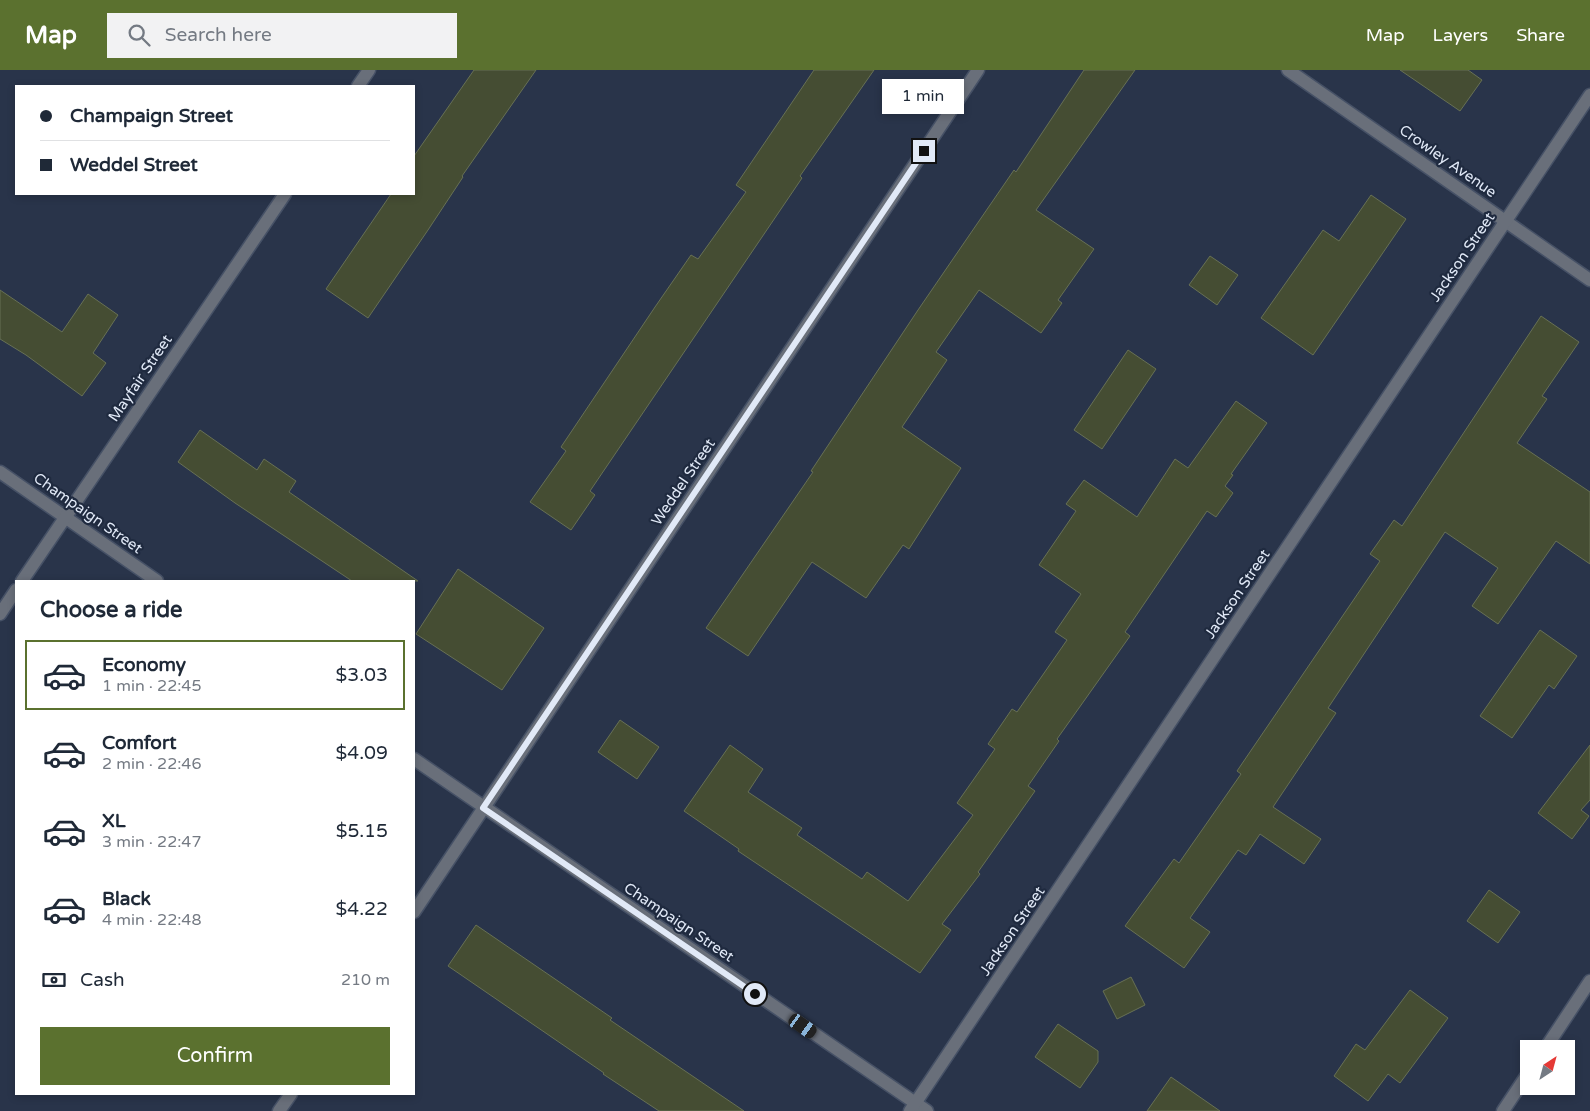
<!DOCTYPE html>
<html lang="en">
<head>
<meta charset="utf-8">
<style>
	body { margin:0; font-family:"Varela Round",sans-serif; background:#f2f2f3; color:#1f2937; height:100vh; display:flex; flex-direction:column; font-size:19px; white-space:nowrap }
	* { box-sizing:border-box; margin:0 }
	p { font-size:16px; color:#747a83 }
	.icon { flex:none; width:28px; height:28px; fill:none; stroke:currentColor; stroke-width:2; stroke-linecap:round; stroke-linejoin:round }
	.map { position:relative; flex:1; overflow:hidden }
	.sheet { position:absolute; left:15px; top:510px; width:400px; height:515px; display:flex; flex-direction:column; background:#fff; border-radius:0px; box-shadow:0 2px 8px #0003 }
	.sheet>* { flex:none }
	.guide { position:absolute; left:15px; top:15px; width:400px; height:110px; border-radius:0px; box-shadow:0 2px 8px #0003; display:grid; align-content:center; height:110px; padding:0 25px; background:#fff }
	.needle { width:32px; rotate:36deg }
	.buttons { position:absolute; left:1520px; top:970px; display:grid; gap:10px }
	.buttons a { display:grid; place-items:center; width:55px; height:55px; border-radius:0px; background:#fff; box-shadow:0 2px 8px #0003; font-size:25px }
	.end { position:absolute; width:22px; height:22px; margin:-11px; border:6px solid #e1e9f7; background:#111; box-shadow:0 0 0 2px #111 }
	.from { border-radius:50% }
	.bubble { position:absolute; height:35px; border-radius:0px; background:#fff; box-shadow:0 2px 8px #0003; font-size:16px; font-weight:600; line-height:35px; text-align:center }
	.car { position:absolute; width:15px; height:30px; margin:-15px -8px; border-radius:6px; box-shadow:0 0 4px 1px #0007; background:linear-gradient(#222 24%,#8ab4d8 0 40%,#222 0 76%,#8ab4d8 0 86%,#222 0) }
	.guide b { display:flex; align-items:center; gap:18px; height:48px; font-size:19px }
	.guide b+b { border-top:1px solid #e0e1e3 }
	.guide i { width:12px; height:12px; background:#1f2937 }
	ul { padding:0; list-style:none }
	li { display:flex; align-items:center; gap:15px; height:70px; margin:0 10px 8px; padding:0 15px; border:2px solid transparent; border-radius:0px }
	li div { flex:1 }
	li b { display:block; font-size:19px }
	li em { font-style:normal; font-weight:600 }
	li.selected { border-color:#5b712f }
	li>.icon { width:45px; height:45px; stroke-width:1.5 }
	h2 { padding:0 25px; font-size:22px; line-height:60px }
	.pay { display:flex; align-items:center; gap:12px; height:55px; padding:0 25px; font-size:19px }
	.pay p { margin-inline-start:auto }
	.action { display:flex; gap:10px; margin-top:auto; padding:10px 25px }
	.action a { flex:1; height:58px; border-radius:0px; background:#5b712f; color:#fff; font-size:20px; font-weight:600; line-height:58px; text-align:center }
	header { display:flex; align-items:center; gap:30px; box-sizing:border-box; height:70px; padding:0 25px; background:#5b712f; color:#fff }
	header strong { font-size:24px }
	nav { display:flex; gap:28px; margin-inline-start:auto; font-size:18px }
	.search { width:350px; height:45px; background:#f2f2f3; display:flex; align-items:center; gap:12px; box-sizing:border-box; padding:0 18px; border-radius:0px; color:#747a83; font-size:19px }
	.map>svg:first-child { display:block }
	.building { fill:#454d33; stroke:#677055 }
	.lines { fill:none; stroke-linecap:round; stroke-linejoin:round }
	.street-casing { stroke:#465166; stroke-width:15 }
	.street { stroke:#696f7a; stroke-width:12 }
	.route { stroke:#e1e9f7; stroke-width:6 }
	.labels { text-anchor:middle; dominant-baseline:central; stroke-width:4.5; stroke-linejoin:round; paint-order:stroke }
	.street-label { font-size:15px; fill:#e1e9f7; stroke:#1f2a3f }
</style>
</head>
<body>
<header>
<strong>Map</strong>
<div class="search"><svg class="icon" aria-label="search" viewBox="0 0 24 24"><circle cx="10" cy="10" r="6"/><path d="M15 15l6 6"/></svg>Search here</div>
<nav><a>Map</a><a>Layers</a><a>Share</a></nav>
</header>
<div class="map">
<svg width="1590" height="1041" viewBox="0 0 1590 1041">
	<rect width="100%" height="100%" fill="#29344a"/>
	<g class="building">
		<polygon points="474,0 536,0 462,106 463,107 428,160 368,248 326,219 391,124 414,124 414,86"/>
		<polygon points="814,0 874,0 800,106 802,108 590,421 595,425 571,460 530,432 566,381 561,377 655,237 691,185 698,189 746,122 736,115"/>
		<polygon points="1084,0 1135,0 1036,140 1094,179 1058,230 1062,233 1041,263 979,220 936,282 947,290 902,357 961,398 909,479 903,475 866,528 812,492 748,586 706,558 813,402 811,401 918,240 1014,100 1016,102"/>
		<polygon points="1400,0 1468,0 1482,10 1460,41"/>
		<polygon points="1371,125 1406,149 1313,285 1261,248 1323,160 1339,171"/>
		<polygon points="1210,186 1238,205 1217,235 1189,215"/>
		<polygon points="0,220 62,262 88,224 118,245 93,283 106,293 82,326 26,285 0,269"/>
		<polygon points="1541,246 1579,272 1542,326 1547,329 1517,373 1590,422 1590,494 1556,471 1498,554 1472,536 1498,498 1445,462 1328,638 1336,643 1273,737 1321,769 1304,794 1260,764 1246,785 1238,780 1190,848 1210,862 1184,898 1125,856 1174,789 1179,793 1241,704 1237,701 1380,491 1370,484 1394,450 1402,456"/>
		<polygon points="1128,280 1156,299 1102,379 1074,360"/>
		<polygon points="1236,331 1267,353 1231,404 1233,405 1225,416 1233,423 1216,447 1207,441 1125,562 1130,566 1057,669 1059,671 1028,716 1035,721 978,802 980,804 942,854 951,860 920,903 738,781 739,779 684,741 730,675 763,699 748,722 802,758 797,765 862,809 867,802 908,831 973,745 957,733 995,679 988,674 1012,639 1017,642 1067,570 1055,562 1081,524 1039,495 1076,441 1066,434 1084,410 1137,447 1175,389 1188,398"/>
		<polygon points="200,360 257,400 264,389 296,411 289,422 418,511 352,511 235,433 178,392"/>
		<polygon points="458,499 544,558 502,620 416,564"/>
		<polygon points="1540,560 1577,586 1554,619 1549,615 1512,668 1480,646"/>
		<polygon points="620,650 659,677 637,709 598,682"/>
		<polygon points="1590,675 1590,730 1581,740 1589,746 1572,769 1538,743"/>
		<polygon points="1489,820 1520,842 1498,873 1467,851"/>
		<polygon points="476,855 612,948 610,950 744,1041 659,1041 603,1004 604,1003 448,896"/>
		<polygon points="1131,907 1145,935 1117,949 1103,921"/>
		<polygon points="1410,920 1448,948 1400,1013 1388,1004 1368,1031 1334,1006 1356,974 1365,980"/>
		<polygon points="1058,954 1098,981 1098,992 1080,1018 1035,987"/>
		<polygon points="1171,1007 1220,1041 1147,1041"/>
	</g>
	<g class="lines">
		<defs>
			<g id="street">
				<polyline points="1288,0 1590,210"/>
				<polyline points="358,16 369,0"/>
				<polyline points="0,402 157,511"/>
				<polyline points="22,511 285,124"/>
				<polyline points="0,544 16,520"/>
				<polyline points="414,689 927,1041"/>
				<polyline points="414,842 978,0"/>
				<polyline points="1545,979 1590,911"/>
				<polyline points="279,1041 291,1024"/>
				<polyline points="910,1041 1590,25"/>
				<polyline points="1503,1041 1529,1002"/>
			</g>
		</defs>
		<use href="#street" class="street-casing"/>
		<use href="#street" class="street"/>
	</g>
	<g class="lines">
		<polyline class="route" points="755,924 483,738 924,81"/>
	</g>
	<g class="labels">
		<g class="street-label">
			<text transform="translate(1448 91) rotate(35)">Crowley Avenue</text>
			<text transform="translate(1462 187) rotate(-56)">Jackson Street</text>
			<text transform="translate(140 308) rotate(-56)">Mayfair Street</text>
			<text transform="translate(683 412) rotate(-56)">Weddel Street</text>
			<text transform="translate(88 443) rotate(35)">Champaign Street</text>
			<text transform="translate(1237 524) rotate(-56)">Jackson Street</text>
			<text transform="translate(679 852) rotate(34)">Champaign Street</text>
			<text transform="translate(1012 861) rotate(-56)">Jackson Street</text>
		</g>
	</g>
</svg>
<div class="buttons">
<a><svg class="needle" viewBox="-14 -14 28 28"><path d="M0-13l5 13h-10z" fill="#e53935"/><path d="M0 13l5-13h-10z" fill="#747a83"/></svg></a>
</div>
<i class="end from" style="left:755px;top:924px"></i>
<i class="end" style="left:924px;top:81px"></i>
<div class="bubble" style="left:882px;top:9px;width:82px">1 min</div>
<i class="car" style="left:803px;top:956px;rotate:125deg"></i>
<div class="guide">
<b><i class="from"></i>Champaign Street</b>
<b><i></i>Weddel Street</b>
</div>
<section class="sheet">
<h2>Choose a ride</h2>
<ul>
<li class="selected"><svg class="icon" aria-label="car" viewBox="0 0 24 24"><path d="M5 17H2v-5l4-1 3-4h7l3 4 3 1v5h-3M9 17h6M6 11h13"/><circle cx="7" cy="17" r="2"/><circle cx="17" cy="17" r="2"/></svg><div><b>Economy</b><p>1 min · 22:45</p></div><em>$3.03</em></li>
<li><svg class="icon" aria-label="car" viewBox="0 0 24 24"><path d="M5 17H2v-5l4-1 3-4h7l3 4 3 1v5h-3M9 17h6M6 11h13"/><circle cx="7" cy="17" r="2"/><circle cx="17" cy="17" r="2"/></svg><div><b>Comfort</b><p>2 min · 22:46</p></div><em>$4.09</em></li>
<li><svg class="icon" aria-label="car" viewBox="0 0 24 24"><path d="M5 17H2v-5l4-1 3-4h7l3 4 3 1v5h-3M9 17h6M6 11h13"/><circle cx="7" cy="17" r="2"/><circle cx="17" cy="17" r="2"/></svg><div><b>XL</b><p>3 min · 22:47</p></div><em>$5.15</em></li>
<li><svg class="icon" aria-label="car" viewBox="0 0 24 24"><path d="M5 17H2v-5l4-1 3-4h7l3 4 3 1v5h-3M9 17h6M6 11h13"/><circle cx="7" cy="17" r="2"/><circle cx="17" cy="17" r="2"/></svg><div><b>Black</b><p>4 min · 22:48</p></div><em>$4.22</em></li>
</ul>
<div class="pay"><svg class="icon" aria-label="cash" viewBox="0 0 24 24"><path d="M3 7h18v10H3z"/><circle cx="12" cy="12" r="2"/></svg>Cash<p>210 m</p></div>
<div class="action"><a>Confirm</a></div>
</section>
</div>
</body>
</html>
